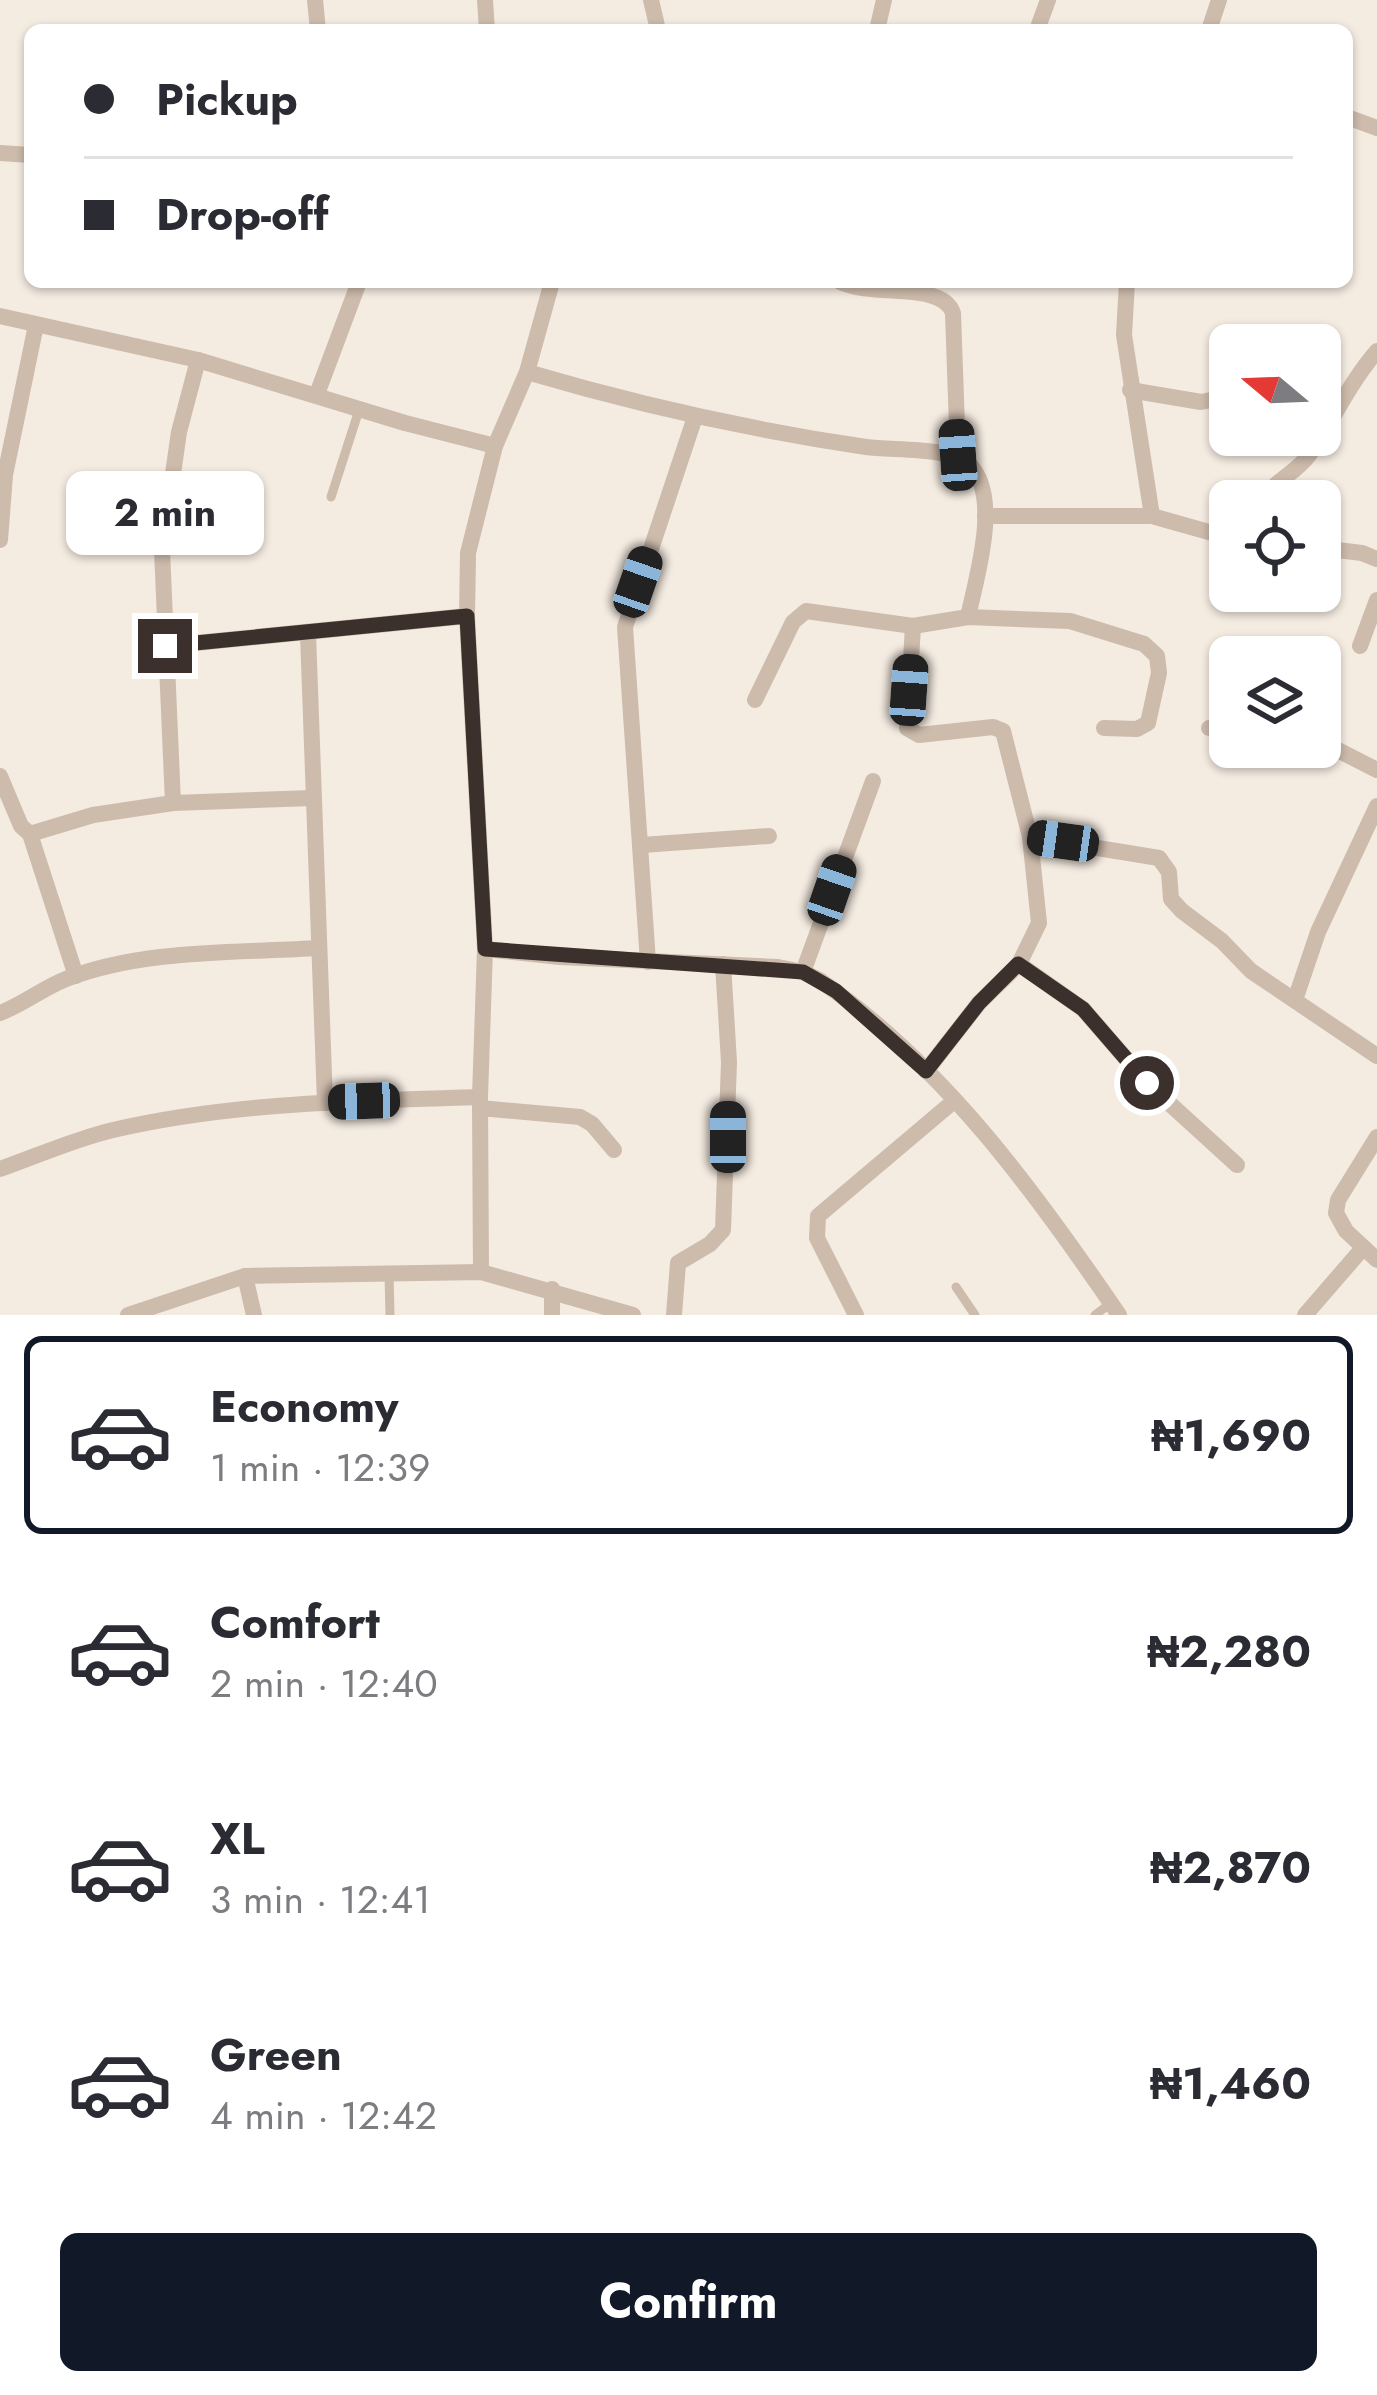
<!DOCTYPE html>
<html lang="en">
<head>
<meta charset="utf-8">
<style>
	body { margin:0; font-family:Jost,sans-serif; background:#f2f2f3; color:#2b2b33; height:100vh; display:flex; flex-direction:column; font-size:45px; white-space:nowrap }
	* { box-sizing:border-box; margin:0 }
	p { font-size:39px; color:#7c7c81 }
	.icon { flex:none; width:66px; height:66px; fill:none; stroke:currentColor; stroke-width:2; stroke-linecap:round; stroke-linejoin:round }
	.map { position:relative; height:1315px; overflow:hidden }
	.sheet { display:flex; flex-direction:column; background:#fff; flex:1 }
	.sheet>* { flex:none }
	.guide { position:absolute; left:24px; top:24px; width:1329px; height:264px; border-radius:18px; box-shadow:0 3px 9px #0004; display:grid; align-content:center; height:264px; padding:0 60px; background:#fff }
	.needle { width:78px; rotate:289deg }
	.tools { position:absolute; left:1209px; top:324px; display:grid; gap:24px }
	.tools a { display:grid; place-items:center; width:132px; height:132px; border-radius:18px; background:#fff; box-shadow:0 3px 9px #0004; font-size:60px }
	.end { position:absolute; width:54px; height:54px; margin:-27px; border:15px solid #3b302b; background:#fff; box-shadow:0 0 0 6px #fff }
	.from { border-radius:50% }
	.bubble { position:absolute; height:84px; border-radius:18px; background:#fff; box-shadow:0 3px 9px #0004; font-size:39px; font-weight:700; line-height:84px; text-align:center }
	.car { position:absolute; width:36px; height:72px; margin:-36px -18px; border-radius:15px; box-shadow:0 0 9px 3px #0007; background:linear-gradient(#222 24%,#8ab4d8 0 40%,#222 0 76%,#8ab4d8 0 86%,#222 0) }
	.guide b { display:flex; align-items:center; gap:42px; height:114px; font-size:45px }
	.guide b+b { border-top:3px solid #e1e1e2 }
	.guide i { width:30px; height:30px; background:#2b2b33 }
	ul { padding:21px 0 0; list-style:none }
	li { display:flex; align-items:center; gap:36px; height:198px; margin:0 24px 18px; padding:0 36px; border:6px solid transparent; border-radius:18px }
	li div { flex:1 }
	li b { display:block; font-size:45px }
	li em { font-style:normal; font-weight:700 }
	li.on { border-color:#111827 }
	li>.icon { width:108px; height:108px; stroke-width:1.5 }
	.primary-button { display:flex; gap:24px; margin-top:auto; padding:24px 60px }
	.primary-button a { flex:1; height:138px; border-radius:18px; background:#111827; color:#fff; font-size:48px; font-weight:700; line-height:138px; text-align:center }
	.map>svg:first-child { display:block }
	.lines { fill:none; stroke-linecap:round; stroke-linejoin:round }
	.service { stroke:#cdbbac; stroke-width:9 }
	.minor { stroke:#cdbbac; stroke-width:16 }
	.route { stroke:#3b302b; stroke-width:15 }
</style>
</head>
<body>
<div class="map">
<svg width="1377" height="1315" viewBox="0 0 1377 1315">
	<rect width="100%" height="100%" fill="#f4ebe1"/>
	<g class="lines">
		<g class="service">
			<polyline points="331,497 359,410"/>
			<polyline points="389,1274 390,1315"/>
			<polyline points="956,1287 975,1315"/>
			<polyline points="1095,1315 1111,1303"/>
		</g>
		<g class="minor">
			<polyline points="315,0 318,30"/>
			<polyline points="485,0 487,30"/>
			<polyline points="651,0 658,30"/>
			<polyline points="877,30 884,0"/>
			<polyline points="1037,30 1048,0"/>
			<polyline points="1209,30 1219,0"/>
			<polyline points="1347,117 1377,128"/>
			<polyline points="0,153 30,155"/>
			<path d="M840,282C875,298 942,281 953,313L958,455"/>
			<polyline points="1127,282 1124,335 1152,516"/>
			<polyline points="0,316 198,360 405,423 495,446"/>
			<path d="M527,372C639,405 751,430 866,447C894,451 952,446 971,466C1001,500 976,578 968,617"/>
			<polyline points="1130,390 1201,402 1230,396"/>
			<polyline points="317,394 359,282"/>
			<path d="M1261,501C1274,481 1296,473 1309,455C1333,421 1349,383 1377,351"/>
			<polyline points="985,516 1152,516 1230,538"/>
			<polyline points="0,540 5,475 36,325"/>
			<polyline points="1320,548 1362,553 1377,559"/>
			<polyline points="913,626 907,728 919,735 993,727 1003,731 1030,837 1039,923 1019,964 979,1003 926,1071"/>
			<polyline points="308,634 325,1103"/>
			<polyline points="165,646 467,616"/>
			<polyline points="1360,646 1377,600"/>
			<polyline points="755,700 793,622 806,611 913,626 968,617 1070,621 1144,644 1157,656 1159,673 1148,723 1137,729 1104,728"/>
			<polyline points="1209,728 1230,732"/>
			<polyline points="1320,741 1377,770"/>
			<polyline points="0,776 21,826 30,834 76,976"/>
			<polyline points="173,803 162,550 179,432 198,360"/>
			<polyline points="30,834 93,815 173,803 312,798"/>
			<polyline points="1030,837 1159,858 1169,872 1171,899 1182,911 1222,941 1251,971 1377,1056"/>
			<polyline points="642,845 769,836"/>
			<path d="M485,949L560,957L778,967L803,972L821,981C944,1066 1036,1193 1119,1315"/>
			<polyline points="648,962 625,627 695,417"/>
			<polyline points="1019,964 1083,1009 1147,1083 1237,1165"/>
			<polyline points="803,972 873,781"/>
			<polyline points="1295,1000 1318,932 1377,806"/>
			<path d="M0,1013C24,1004 43,988 66,979C143,949 237,953 318,948"/>
			<polyline points="480,1108 580,1117 592,1124 614,1150"/>
			<polyline points="1377,1137 1338,1200 1336,1213 1346,1231 1377,1260"/>
			<path d="M0,1169C37,1156 75,1139 113,1130C232,1102 358,1101 480,1097"/>
			<polyline points="481,1272 480,1097 485,949 467,616 468,553 495,446 527,372 552,282"/>
			<polyline points="245,1276 254,1315"/>
			<polyline points="552,1289 552,1315"/>
			<polyline points="128,1315 245,1276 481,1272 633,1315"/>
			<polyline points="674,1315 678,1263 710,1244 723,1230 729,1062 723,964"/>
			<polyline points="856,1315 817,1238 818,1216 954,1101"/>
			<polyline points="1305,1315 1363,1248"/>
		</g>
	</g>
	<g class="lines">
		<polyline class="route" points="165,646 467,616 485,949 803,972 836,991 926,1071 979,1003 1018,964 1083,1009 1147,1083"/>
	</g>
</svg>
<div class="tools">
<a><svg class="needle" viewBox="-14 -14 28 28"><path d="M0-13l5 13h-10z" fill="#e53935"/><path d="M0 13l5-13h-10z" fill="#7c7c81"/></svg></a>
<a><svg class="icon" aria-label="locate" viewBox="0 0 24 24"><circle cx="12" cy="12" r="6"/><path d="M12 2v4M12 18v4M2 12h4M18 12h4"/></svg></a>
<a><svg class="icon" aria-label="layers" viewBox="0 0 24 24"><path d="M12 4l9 5-9 5-9-5zM3 14l9 5 9-5"/></svg></a>
</div>
<i class="end from" style="left:1147px;top:1083px"></i>
<i class="end" style="left:165px;top:646px"></i>
<div class="bubble" style="left:66px;top:471px;width:198px">2 min</div>
<i class="car" style="left:958px;top:455px;rotate:356deg"></i>
<i class="car" style="left:638px;top:582px;rotate:19deg"></i>
<i class="car" style="left:909px;top:690px;rotate:4deg"></i>
<i class="car" style="left:1063px;top:841px;rotate:278deg"></i>
<i class="car" style="left:832px;top:890px;rotate:19deg"></i>
<i class="car" style="left:364px;top:1101px;rotate:268deg"></i>
<i class="car" style="left:728px;top:1137px;rotate:0deg"></i>
<div class="guide">
<b><i class="from"></i>Pickup</b>
<b><i></i>Drop-off</b>
</div>
</div>
<section class="sheet">
<ul>
<li class="on"><svg class="icon" aria-label="car" viewBox="0 0 24 24"><path d="M5 17H2v-5l4-1 3-4h7l3 4 3 1v5h-3M9 17h6M6 11h13"/><circle cx="7" cy="17" r="2"/><circle cx="17" cy="17" r="2"/></svg><div><b>Economy</b><p>1 min · 12:39</p></div><em>₦1,690</em></li>
<li><svg class="icon" aria-label="car" viewBox="0 0 24 24"><path d="M5 17H2v-5l4-1 3-4h7l3 4 3 1v5h-3M9 17h6M6 11h13"/><circle cx="7" cy="17" r="2"/><circle cx="17" cy="17" r="2"/></svg><div><b>Comfort</b><p>2 min · 12:40</p></div><em>₦2,280</em></li>
<li><svg class="icon" aria-label="car" viewBox="0 0 24 24"><path d="M5 17H2v-5l4-1 3-4h7l3 4 3 1v5h-3M9 17h6M6 11h13"/><circle cx="7" cy="17" r="2"/><circle cx="17" cy="17" r="2"/></svg><div><b>XL</b><p>3 min · 12:41</p></div><em>₦2,870</em></li>
<li><svg class="icon" aria-label="car" viewBox="0 0 24 24"><path d="M5 17H2v-5l4-1 3-4h7l3 4 3 1v5h-3M9 17h6M6 11h13"/><circle cx="7" cy="17" r="2"/><circle cx="17" cy="17" r="2"/></svg><div><b>Green</b><p>4 min · 12:42</p></div><em>₦1,460</em></li>
</ul>
<div class="primary-button"><a>Confirm</a></div>
</section>
</body>
</html>
